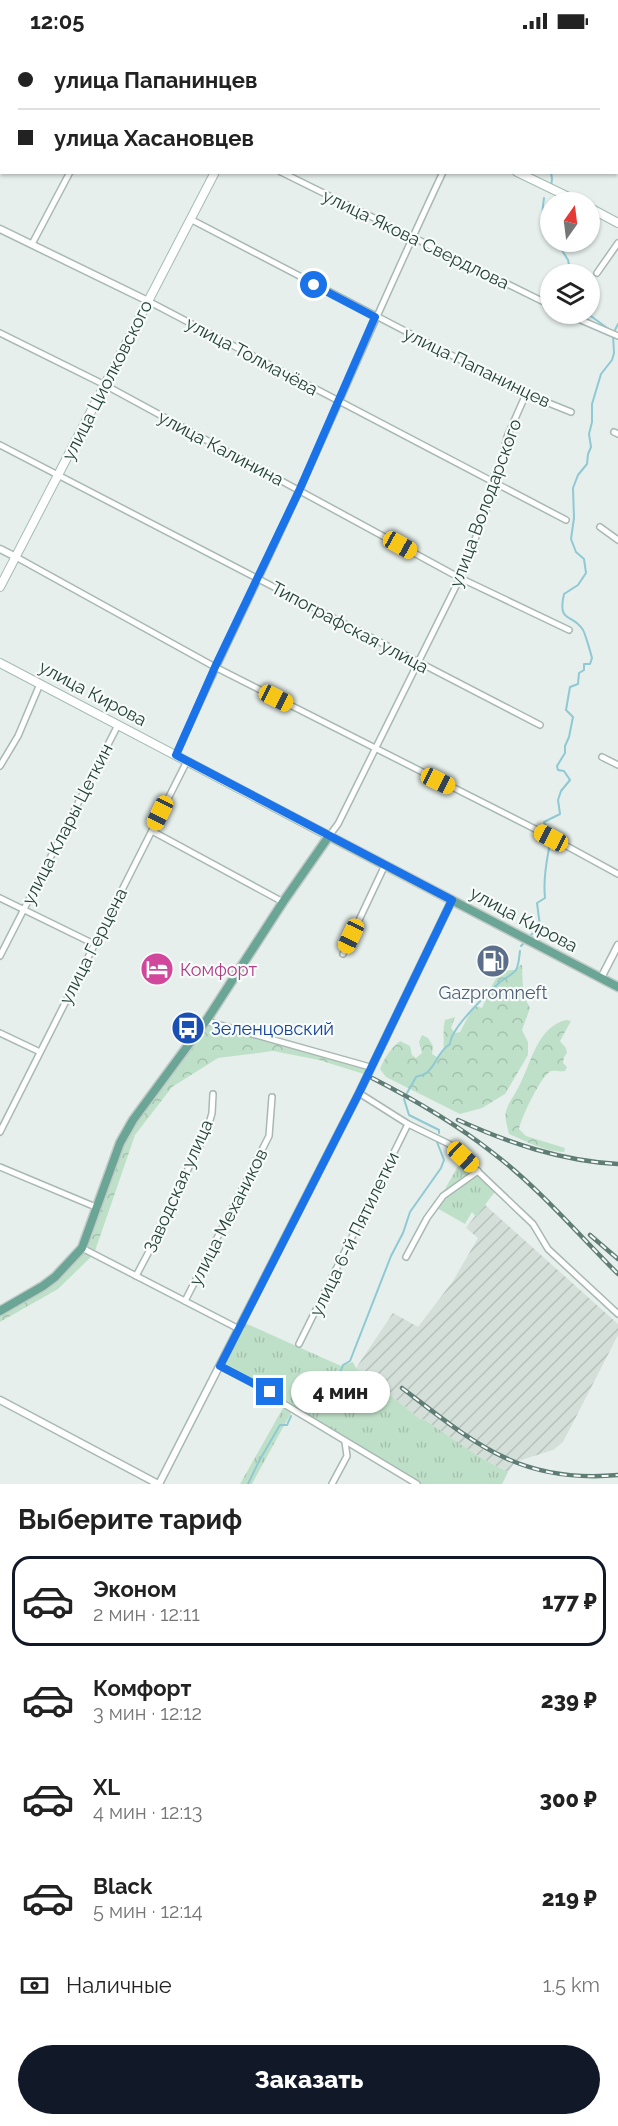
<!DOCTYPE html>
<html lang="ru">
<head>
<meta charset="utf-8">
<style>
	body { margin:0; font-family:Raleway,sans-serif; background:#f6f6f6; color:#222; height:100vh; display:flex; flex-direction:column; font-size:22px; white-space:nowrap }
	* { box-sizing:border-box; margin:0 }
	p { font-size:20px; color:#767676 }
	.icon { flex:none; width:33px; height:33px; fill:none; stroke:currentColor; stroke-width:2; stroke-linecap:round; stroke-linejoin:round }
	.map { position:relative; height:1442px; overflow:hidden }
	.drawer { display:flex; flex-direction:column; background:#fff; flex:1 }
	.drawer>* { flex:none }
	.top-card { position:absolute; left:0px; top:0px; width:618px; height:132px; box-shadow:0 2px 4px #0004; display:grid; align-content:center; height:132px; padding:0 18px; background:#fff }
	.needle { width:39px; rotate:14deg }
	.buttons { position:absolute; left:540px; top:150px; display:grid; gap:12px }
	.buttons a { display:grid; place-items:center; width:60px; height:60px; border-radius:50%; background:#fff; box-shadow:0 2px 4px #0004; font-size:30px }
	.end { position:absolute; width:27px; height:27px; margin:-14px; border:8px solid #1a73e8; background:#fff; box-shadow:0 0 0 3px #fff }
	.from { border-radius:50% }
	.bubble { position:absolute; height:42px; border-radius:21px; background:#fff; box-shadow:0 2px 4px #0004; font-size:20px; font-weight:800; line-height:42px; text-align:center }
	.car { position:absolute; width:18px; height:36px; margin:-18px -9px; border-radius:8px; box-shadow:0 0 4px 2px #0007; background:linear-gradient(#f5c518 24%,#345 0 40%,#f5c518 0 76%,#345 0 86%,#f5c518 0) }
	.top-card b { display:flex; align-items:center; gap:21px; height:57px; font-size:22px }
	.top-card b+b { border-top:2px solid #e0e0e0 }
	.top-card i { width:15px; height:15px; background:#222 }
	ul { padding:0; list-style:none }
	li { display:flex; align-items:center; gap:18px; height:90px; margin:0 12px 9px; padding:0 6px; border:3px solid transparent; border-radius:18px }
	li div { flex:1 }
	li b { display:block; font-size:22px }
	li em { font-style:normal; font-weight:800 }
	li.current { border-color:#111827 }
	li>.icon { width:54px; height:54px; stroke-width:1.5 }
	h2 { padding:0 18px; font-size:27px; line-height:72px }
	.pay { display:flex; align-items:center; gap:15px; height:66px; padding:0 18px; font-size:22px }
	.pay p { margin-inline-start:auto }
	.action { display:flex; gap:12px; margin-top:auto; padding:12px 18px }
	.action a { flex:1; height:69px; border-radius:36px; background:#111827; color:#fff; font-size:24px; font-weight:800; line-height:69px; text-align:center }
	.status { display:flex; justify-content:space-between; align-items:center; height:42px; padding:0 30px; background:#fff; direction:ltr }
	.status svg { height:16px; fill:currentColor }
	.map>svg:first-child { display:block }
	.industrial { fill:url(#industrial-furrows) }
	.grass { fill:url(#grass-tufts) }
	.forest { fill:url(#forest-crowns) }
	.lines { fill:none; stroke-linecap:round; stroke-linejoin:round }
	.stream { stroke:#8ec9d4; stroke-width:2 }
	.minor-casing { stroke:#a8b8b2; stroke-width:8 }
	.tertiary-casing { stroke:#a8b8b2; stroke-width:9 }
	.secondary-casing { stroke:#a4bbb3; stroke-width:10 }
	.primary-casing { stroke:#c2cac8; stroke-width:11 }
	.minor { stroke:#fff; stroke-width:5 }
	.tertiary { stroke:#fff; stroke-width:6 }
	.secondary { stroke:#fff; stroke-width:8 }
	.primary { stroke:#6aa596; stroke-width:8 }
	.rail-casing { stroke:#5f7d75; stroke-width:4.5 }
	.rail { stroke:#f7fbf9; stroke-width:2; stroke-dasharray:7; stroke-linecap:butt }
	.route { stroke:#1a73e8; stroke-width:8 }
	.labels { text-anchor:middle; dominant-baseline:central; stroke-width:4.5; stroke-linejoin:round; paint-order:stroke }
	.street-label { font-size:18px; fill:#24423a; stroke:#f7fbf9 }
	.hotel-label { font-size:18px; fill:#b23c85; stroke:#f7fbf9; text-anchor:start }
	.service-label { font-size:18px; fill:#4e5e75; stroke:#f7fbf9 }
	.transit-label { font-size:18px; fill:#164399; stroke:#f7fbf9; text-anchor:start }
</style>
</head>
<body>
<div class="status"><b>12:05</b><svg viewBox="0 0 49 12"><path d="M0 12V9h3v3zM5 12V6h3v6zM10 12V3h3v9zM15 12V0h3v12zM26 1h20v11H26zM47 4h2v5h-2z"/></svg></div>
<div class="map">
<svg width="618" height="1442" viewBox="0 0 618 1442">
	<defs>
		<pattern id="industrial-furrows" width="10" height="10" patternUnits="userSpaceOnUse" patternTransform="scale(1.5)"><rect width="10" height="10" fill="#d4dfda"/><path d="M-1 1l2-2M0 10L10 0M9 11l2-2" fill="none" stroke="#b6c1bc"/></pattern>
		<pattern id="grass-tufts" width="24" height="20" patternUnits="userSpaceOnUse" patternTransform="scale(1.5)"><rect width="24" height="20" fill="#bfe0c8"/><path d="M3 7l-1-3M5 7V3M7 7l1-3M15 17l-1-3M17 17v-4M19 17l1-3" fill="none" stroke="#a4c1ad"/></pattern>
		<pattern id="forest-crowns" width="20" height="18" patternUnits="userSpaceOnUse" patternTransform="scale(1.5)"><rect width="20" height="18" fill="#bfe0c8"/><path d="M2 6a3 3 0 1 1 6 0M12 15a3 3 0 1 1 6 0" fill="none" stroke="#a4c1ad"/></pattern>
	</defs>
	<rect width="100%" height="100%" fill="#e6efeb"/>
	<polygon class="industrial" points="484,1162 618,1282 618,1293 563,1400 553,1408 515,1420 508,1430 481,1416 425,1378 420,1377 356,1326 393,1271 418,1285 453,1239 478,1196 466,1186"/>
	<g class="grass">
		<polygon points="463,1115 497,1147 476,1175 472,1170 465,1182 435,1165"/>
		<polygon points="245,1281 341,1324 353,1320 356,1326 420,1377 425,1378 481,1416 508,1430 502,1442 419,1442 222,1324"/>
		<polygon points="283,1366 291,1371 252,1442 240,1442"/>
	</g>
	<g class="forest">
		<path d="M522,922C523,939 521,951 530,966L522,988L528,1000V1013L505,1052L482,1066L460,1072L386,1035L380,1027C385,1015 390,1007 400,999L410,1004L412,1013L416,1016L422,1011L419,1000L422,993L428,996L433,1004L432,1012L437,1015L443,1010C445,999 442,989 445,978L455,975L451,986L455,991L460,990L470,971L476,964L482,966C490,951 494,926 515,928Z"/>
		<path d="M566,978L571,979L560,999L566,1006L567,1011L564,1015L563,1021L567,1025L565,1029C561,1030 555,1028 551,1029C542,1032 521,1076 519,1087L526,1094L565,1106L564,1110C544,1109 527,1100 509,1092C508,1086 504,1076 506,1069C509,1059 517,1050 521,1040C532,1018 538,985 566,978Z"/>
		<polygon points="206,979 370,1025 367,1033 319,1018 273,1009 218,1016 172,1045 135,1093 94,1212 58,1247 0,1280 0,1269 43,1244 82,1206 120,1101"/>
	</g>
	<g class="lines">
		<g class="stream">
			<polyline points="502,0 503,2"/>
			<polyline points="551,145 552,137 551,130"/>
			<path d="M544,156C542,169 541,181 550,191"/>
			<polyline points="557,200 568,218 571,232"/>
			<polyline points="588,272 610,288"/>
			<path d="M548,792L544,780L560,772L558,758L561,749L570,738L564,729L558,728L557,724L565,711V704L569,695L573,675L566,668L570,645L578,642L579,631L584,628V622H590L592,616C591,612 585,591 583,588C573,571 557,582 564,552L578,543L586,531L584,517L576,510L571,497L574,476L573,446L578,433L587,422L588,412L591,405L589,392L592,380V362L601,332L612,318L614,311L613,292L618,282"/>
			<path d="M540,884L537,861L545,856C543,838 547,815 551,797"/>
			<polyline points="531,893 535,889"/>
			<polyline points="521,904 523,902"/>
			<path d="M407,1051L416,1035C419,1033 423,1034 425,1032C437,1024 436,1011 450,1002C451,985 487,952 500,940C505,936 512,933 516,928C519,923 519,915 520,909"/>
			<polyline points="404,1057 409,1073 439,1088 439,1091"/>
			<polyline points="299,1368 330,1343 332,1345 335,1344 343,1323 350,1319 391,1214 403,1191 410,1170 441,1126 444,1118 437,1100"/>
			<polyline points="248,1442 259,1419 280,1383 287,1383 291,1374"/>
		</g>
		<defs>
			<g id="minor">
				<polyline points="21,0 24,2"/>
				<polyline points="445,0 447,2"/>
				<polyline points="509,0 510,2"/>
				<polyline points="569,0 572,2"/>
				<polyline points="526,2 527,0"/>
				<polyline points="616,22 618,22"/>
				<polyline points="0,92 2,93"/>
				<polyline points="281,130 550,263"/>
				<polyline points="192,178 526,352 571,370"/>
				<polyline points="32,202 70,130"/>
				<polyline points="597,231 618,201"/>
				<polyline points="148,259 566,478"/>
				<polyline points="567,272 618,294"/>
				<polyline points="0,291 105,343 460,536 569,588"/>
				<polyline points="614,390 618,392"/>
				<polyline points="0,403 540,683"/>
				<polyline points="600,485 618,498"/>
				<polyline points="16,515 215,625 541,790 618,832"/>
				<path d="M176,713C215,624 259,538 299,449C347,343 393,236 443,130"/>
				<polyline points="602,715 618,723"/>
				<polyline points="0,724 18,694 40,642"/>
				<polyline points="152,789 283,860"/>
				<polyline points="329,794 338,782 460,536 496,443 507,395 526,352"/>
				<polyline points="0,856 94,902"/>
				<polyline points="343,912 385,823"/>
				<polyline points="0,914 118,683"/>
				<polyline points="206,979 370,1025"/>
				<polyline points="0,991 40,1010"/>
				<polyline points="359,1051 408,1082 449,1102 533,1182 548,1207 618,1272"/>
				<polyline points="0,1090 187,719"/>
				<polyline points="0,1125 98,1166"/>
				<polyline points="82,1206 239,1287"/>
				<polyline points="406,1215 427,1176 443,1154 478,1129"/>
				<polyline points="136,1234 163,1183 189,1125 207,1089 212,1071 213,1052"/>
				<polyline points="185,1259 269,1094 272,1055"/>
				<polyline points="299,1302 408,1082"/>
				<polyline points="220,1324 270,1350 284,1362 417,1442"/>
				<polyline points="332,1442 347,1414 345,1400"/>
			</g>
			<g id="tertiary">
				<polyline points="247,0 250,2"/>
				<polyline points="0,187 148,259"/>
				<polyline points="0,507 16,515"/>
				<polyline points="601,936 618,903"/>
				<polyline points="0,1358 158,1442"/>
				<polyline points="159,1442 359,1051 452,858"/>
			</g>
			<g id="secondary">
				<polyline points="279,2 280,0"/>
				<polyline points="517,130 579,160"/>
				<polyline points="590,166 618,181"/>
				<polyline points="0,545 215,130"/>
				<polyline points="0,621 329,794"/>
			</g>
			<polyline id="primary" points="0,1269 43,1244 55,1235 82,1206 120,1101 133,1078 206,979 283,860 329,794 618,945"/>
		</defs>
		<use href="#minor" class="minor-casing"/>
		<use href="#tertiary" class="tertiary-casing"/>
		<use href="#secondary" class="secondary-casing"/>
		<use href="#primary" class="primary-casing"/>
		<use href="#minor" class="minor"/>
		<use href="#tertiary" class="tertiary"/>
		<use href="#secondary" class="secondary"/>
		<use href="#primary" class="primary"/>
		<defs>
			<g id="rail">
				<path d="M372,1036C415,1058 455,1081 493,1111C539,1146 577,1191 618,1232"/>
				<path d="M458,1078C509,1101 561,1119 618,1122"/>
				<polyline points="590,1193 618,1217"/>
				<path d="M402,1346C474,1401 520,1442 618,1433"/>
			</g>
		</defs>
		<use href="#rail" class="rail-casing"/>
		<use href="#rail" class="rail"/>
	</g>
	<g class="lines">
		<polyline class="route" points="270,1350 220,1324 359,1051 452,858 176,713 215,625 299,449 375,275 314,243"/>
	</g>
	<defs>
		<symbol id="fuel-disc" viewBox="-11 -11 22 22"><circle r="9.5" fill="#5c6f8a" stroke="#f7fbf9"/><path d="M-5.5-6h7V0h2V4h1.3V-2.5L3-4.5l.8-.8L6-3V5H2.5V1h-1V6h-7ZM-4.2-4.7v3.2H.2V-4.7Z" fill="#fff"/></symbol>
		<symbol id="hotel-disc" viewBox="-11 -11 22 22"><circle r="9.5" fill="#d1479c" stroke="#f7fbf9"/><path d="M-6-4.5h1.5V1H6V5H4.5V3h-9V5H-6ZM-4 0a1.8 1.8 0 1 1 3.6 0ZM.5 0V-2.5h3Q6-2.5 6 0Z" fill="#fff"/></symbol>
		<symbol id="bus-disc" viewBox="-11 -11 22 22"><circle r="9.5" fill="#1a4fb4" stroke="#f7fbf9"/><path d="M-5-6H5V4H4V6H2V4H-2V6H-4V4H-5ZM-3.5-4V0h7V-4ZM-3.5 1.2v1.5H-2V1.2ZM2 1.2v1.5H3.5V1.2Z" fill="#fff"/></symbol>
	</defs>
	<g fill-rule="evenodd">
		<use href="#fuel-disc" x="474" y="900" width="38" height="38"/>
		<use href="#hotel-disc" x="138" y="908" width="38" height="38"/>
		<use href="#bus-disc" x="169" y="967" width="38" height="38"/>
	</g>
	<g class="labels">
		<g class="street-label">
			<text transform="translate(416 197) rotate(26)">улица Якова Свердлова</text>
			<text transform="translate(252 314) rotate(28)">улица Толмачёва</text>
			<text transform="translate(477 325) rotate(26)">улица Папанинцев</text>
			<text transform="translate(107 338) rotate(-63)">улица Циолковского</text>
			<text transform="translate(221 406) rotate(28)">улица Калинина</text>
			<text transform="translate(485 461) rotate(-70)">улица Володарского</text>
			<text transform="translate(350 585) rotate(28)">Типографская улица</text>
			<text transform="translate(93 651) rotate(28)">улица Кирова</text>
			<text transform="translate(67 782) rotate(-63)">улица Клары Цеткин</text>
			<text transform="translate(524 877) rotate(28)">улица Кирова</text>
			<text transform="translate(93 904) rotate(-63)">улица Герцена</text>
			<text transform="translate(178 1144) rotate(-66)">Заводская улица</text>
			<text transform="translate(228 1175) rotate(-63)">улица Механиков</text>
			<text transform="translate(354 1192) rotate(-64)">улица 6-й Пятилетки</text>
		</g>
		<g class="hotel-label">
			<text x="180" y="927">Комфорт</text>
		</g>
		<g class="service-label">
			<text x="493" y="950">Gazpromneft</text>
		</g>
		<g class="transit-label">
			<text x="211" y="986">Зеленцовский</text>
		</g>
	</g>
</svg>
<div class="buttons">
<a><svg class="needle" viewBox="-14 -14 28 28"><path d="M0-13l5 13h-10z" fill="#e53935"/><path d="M0 13l5-13h-10z" fill="#767676"/></svg></a>
<a><svg class="icon" aria-label="layers" viewBox="0 0 24 24"><path d="M12 4l9 5-9 5-9-5zM3 14l9 5 9-5"/></svg></a>
</div>
<i class="end from" style="left:314px;top:243px"></i>
<i class="end" style="left:270px;top:1350px"></i>
<div class="bubble" style="left:291px;top:1329px;width:99px">4 мин</div>
<i class="car" style="left:400px;top:503px;rotate:119deg"></i>
<i class="car" style="left:276px;top:656px;rotate:117deg"></i>
<i class="car" style="left:438px;top:739px;rotate:116deg"></i>
<i class="car" style="left:160px;top:771px;rotate:206deg"></i>
<i class="car" style="left:551px;top:796px;rotate:298deg"></i>
<i class="car" style="left:351px;top:894px;rotate:205deg"></i>
<i class="car" style="left:463px;top:1115px;rotate:133deg"></i>
<div class="top-card">
<b><i class="from"></i>улица Папанинцев</b>
<b><i></i>улица Хасановцев</b>
</div>
</div>
<section class="drawer">
<h2>Выберите тариф</h2>
<ul>
<li class="current"><svg class="icon" aria-label="car" viewBox="0 0 24 24"><path d="M5 17H2v-5l4-1 3-4h7l3 4 3 1v5h-3M9 17h6M6 11h13"/><circle cx="7" cy="17" r="2"/><circle cx="17" cy="17" r="2"/></svg><div><b>Эконом</b><p>2 мин · 12:11</p></div><em>177 ₽</em></li>
<li><svg class="icon" aria-label="car" viewBox="0 0 24 24"><path d="M5 17H2v-5l4-1 3-4h7l3 4 3 1v5h-3M9 17h6M6 11h13"/><circle cx="7" cy="17" r="2"/><circle cx="17" cy="17" r="2"/></svg><div><b>Комфорт</b><p>3 мин · 12:12</p></div><em>239 ₽</em></li>
<li><svg class="icon" aria-label="car" viewBox="0 0 24 24"><path d="M5 17H2v-5l4-1 3-4h7l3 4 3 1v5h-3M9 17h6M6 11h13"/><circle cx="7" cy="17" r="2"/><circle cx="17" cy="17" r="2"/></svg><div><b>XL</b><p>4 мин · 12:13</p></div><em>300 ₽</em></li>
<li><svg class="icon" aria-label="car" viewBox="0 0 24 24"><path d="M5 17H2v-5l4-1 3-4h7l3 4 3 1v5h-3M9 17h6M6 11h13"/><circle cx="7" cy="17" r="2"/><circle cx="17" cy="17" r="2"/></svg><div><b>Black</b><p>5 мин · 12:14</p></div><em>219 ₽</em></li>
</ul>
<div class="pay"><svg class="icon" aria-label="cash" viewBox="0 0 24 24"><path d="M3 7h18v10H3z"/><circle cx="12" cy="12" r="2"/></svg>Наличные<p>1.5 km</p></div>
<div class="action"><a>Заказать</a></div>
</section>
</body>
</html>
